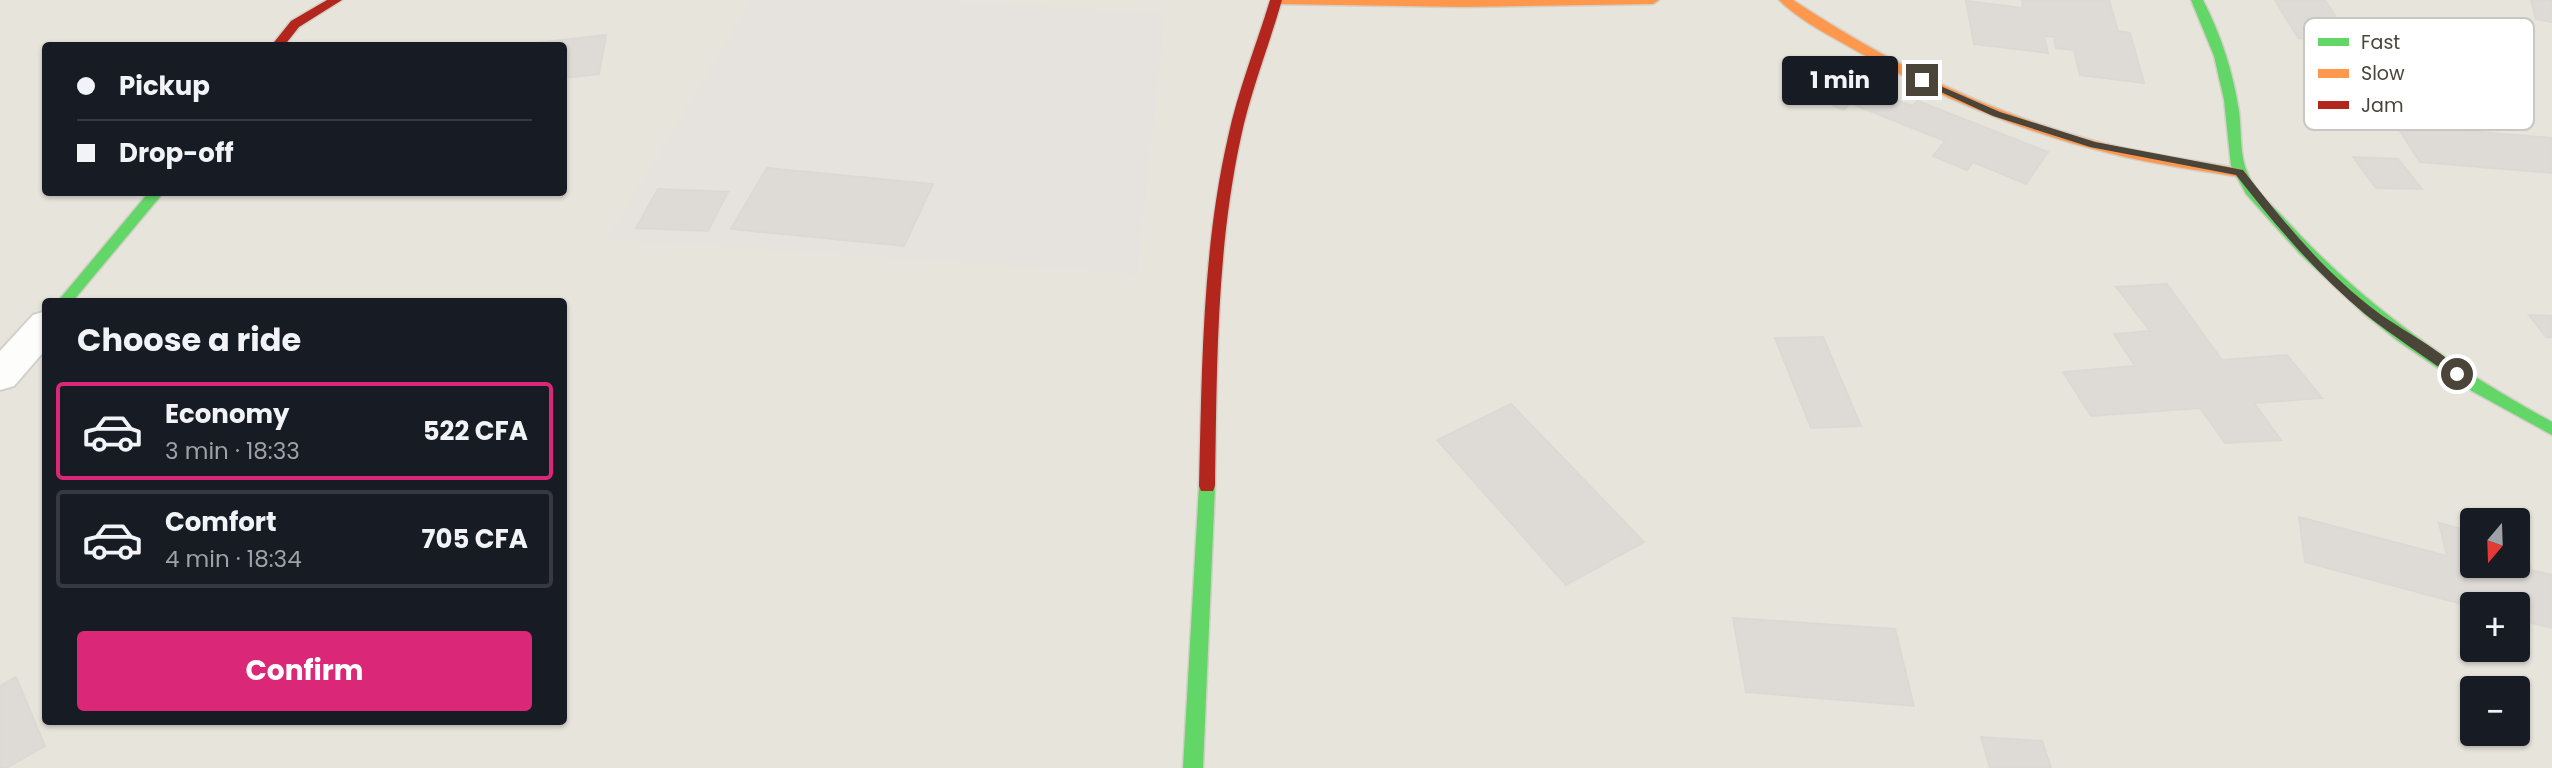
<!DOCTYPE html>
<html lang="en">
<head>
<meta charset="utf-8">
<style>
	body { margin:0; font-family:Poppins,sans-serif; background:#20242c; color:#f1f3f6; height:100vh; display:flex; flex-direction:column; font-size:26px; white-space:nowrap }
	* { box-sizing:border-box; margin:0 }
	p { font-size:23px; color:#9ea1a6 }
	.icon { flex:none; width:38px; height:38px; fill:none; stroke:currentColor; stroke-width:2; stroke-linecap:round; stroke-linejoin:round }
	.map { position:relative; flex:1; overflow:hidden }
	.sheet { position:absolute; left:42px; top:298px; width:525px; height:427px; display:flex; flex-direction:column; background:#171b24; border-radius:7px; box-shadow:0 2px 5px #0004 }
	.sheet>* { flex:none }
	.hud { position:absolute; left:42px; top:42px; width:525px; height:154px; border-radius:7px; box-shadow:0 2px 5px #0004; display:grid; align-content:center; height:154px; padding:0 35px; background:#171b24 }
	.needle { width:46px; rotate:199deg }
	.buttons { position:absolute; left:2460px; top:508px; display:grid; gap:14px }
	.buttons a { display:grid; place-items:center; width:70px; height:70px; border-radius:7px; background:#171b24; box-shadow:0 2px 5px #0004; font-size:35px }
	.end { position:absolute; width:32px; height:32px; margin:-16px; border:9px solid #4b4439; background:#fff; box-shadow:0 0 0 4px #fff }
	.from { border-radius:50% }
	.bubble { position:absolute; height:49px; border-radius:7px; background:#171b24; box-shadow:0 2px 5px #0004; font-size:23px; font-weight:700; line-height:49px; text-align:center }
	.hud b { display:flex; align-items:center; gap:24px; height:66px; font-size:26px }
	.hud b+b { border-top:2px solid #363941 }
	.hud i { width:18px; height:18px; background:#f1f3f6 }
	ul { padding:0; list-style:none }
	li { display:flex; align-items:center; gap:21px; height:98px; margin:0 14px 10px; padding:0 21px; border:4px solid #363941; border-radius:7px }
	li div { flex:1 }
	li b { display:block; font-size:26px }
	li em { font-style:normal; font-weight:700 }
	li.active { border-color:#db2777 }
	li>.icon { width:63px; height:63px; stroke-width:1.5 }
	h2 { padding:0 35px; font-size:32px; line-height:84px }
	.action { display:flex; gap:14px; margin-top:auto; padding:14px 35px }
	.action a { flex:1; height:80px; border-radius:7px; background:#db2777; color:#fff; font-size:28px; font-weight:700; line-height:80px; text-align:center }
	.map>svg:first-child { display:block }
	.residential { fill:#e7e4dc; fill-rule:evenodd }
	.industrial { fill:#e6e2de }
	.building { fill:#dedbd6; stroke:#dcd9d4; stroke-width:2 }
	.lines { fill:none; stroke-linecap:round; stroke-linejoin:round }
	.street-casing { stroke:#d2d0cb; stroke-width:4 }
	.fast-casing { stroke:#d3cfc5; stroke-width:3 }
	.slow-casing { stroke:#d3cfc5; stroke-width:3 }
	.jam-casing { stroke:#d3cfc5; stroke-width:3 }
	.street { fill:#fdfdfc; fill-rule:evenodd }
	.fast { fill:#63d668; fill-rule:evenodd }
	.slow { fill:#ff974d; fill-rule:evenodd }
	.jam { fill:#b3261e; fill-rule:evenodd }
	.route { fill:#4b4439 }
	.key { fill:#fff; stroke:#c9c7c4; stroke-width:2 }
	.key-label { font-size:19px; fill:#4b4439 }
</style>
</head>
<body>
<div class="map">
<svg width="2552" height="768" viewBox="0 0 2552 768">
	<rect width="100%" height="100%" fill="#f4f2ee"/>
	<path class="residential" d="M0,0H2552V768H0ZM46,46H564V192H46ZM46,301H564V721H46ZM2473,520H2518V565H2473ZM2473,604H2518V649H2473ZM2473,688H2518V733H2473Z"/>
	<polygon class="industrial" points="752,0 935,0 1165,14 1137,274 607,239"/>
	<g class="building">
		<polygon points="2022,0 2109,0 2118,31 2130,33 2144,83 2080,75 2074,50 2056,48 2054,37 2044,36 2048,53 1974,44 1966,1 2023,8"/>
		<polygon points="2275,0 2325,0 2352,43 2298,38"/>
		<polygon points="2531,0 2552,0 2552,22 2536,19"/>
		<polygon points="606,35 599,74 564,78 564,46 511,46"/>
		<polygon points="1818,69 1912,106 1918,101 2048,152 2026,184 1973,162 1967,170 1933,156 1945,141 1850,103 1844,110 1798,90"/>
		<polygon points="2396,125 2552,138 2552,173 2420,162"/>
		<polygon points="2353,157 2398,159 2422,189 2376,188"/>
		<polygon points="767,168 933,184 904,246 731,229"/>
		<polygon points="658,189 728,192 708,231 636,228"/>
		<polygon points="2167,284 2222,360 2287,355 2322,398 2254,403 2281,440 2225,443 2200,408 2091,416 2063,372 2135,366 2114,334 2150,331 2116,287"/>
		<polygon points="2529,315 2552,316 2552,337 2546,337"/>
		<polygon points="1823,337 1861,426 1811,428 1775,338"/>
		<polygon points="1511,404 1644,542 1566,585 1437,440"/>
		<polygon points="2299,517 2447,556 2439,523 2473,532 2473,565 2518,565 2518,544 2525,545 2531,570 2552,575 2552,628 2518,619 2518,604 2473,604 2473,607 2305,562"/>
		<polygon points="1733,618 1895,629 1914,706 1746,692"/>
		<polygon points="16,677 45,746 6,768 0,768 0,686"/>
		<polygon points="1981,737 2042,741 2051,768 1990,768"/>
	</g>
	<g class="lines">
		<defs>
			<polygon id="street" points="46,311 46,349 14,386 0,390 0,351 33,315"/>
			<g id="fast">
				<path d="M2191,0H2203C2221,35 2233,72 2239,111C2242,132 2239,155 2248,174C2255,192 2273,206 2285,219C2362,304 2452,367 2552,422V435L2470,390L2398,341L2364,314L2300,254L2246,194L2231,166L2224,100L2214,56Z"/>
				<polygon points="149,192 164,192 73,301 58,301"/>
				<polygon points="1207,479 1213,481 1215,486 1203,768 1183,768 1199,486 1201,481"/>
			</g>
			<g id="slow">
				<polygon points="1272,0 1659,0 1653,4 1463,7 1278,4"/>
				<path d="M1779,0H1793C1887,62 1988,113 2098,142C2144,154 2193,160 2240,169L2247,173L2240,177C2196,170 2152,164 2109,153C2023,132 1941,98 1864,55C1838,40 1799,21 1779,0Z"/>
			</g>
			<g id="jam">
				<polygon points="327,0 342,0 299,27 284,46 271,46 291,21"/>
				<path d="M1270,0H1282C1269,46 1251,90 1241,137C1216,252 1217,370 1215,486L1213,491H1201L1199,486C1202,369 1202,251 1228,137C1238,90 1256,46 1270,0Z"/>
			</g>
		</defs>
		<use href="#street" class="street-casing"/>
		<use href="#fast" class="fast-casing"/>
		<use href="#slow" class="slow-casing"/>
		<use href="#jam" class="jam-casing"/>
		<use href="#street" class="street"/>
		<use href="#fast" class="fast"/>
		<use href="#slow" class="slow"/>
		<use href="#jam" class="jam"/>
	</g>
	<path class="route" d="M1922,78L2000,112L2095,142L2243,170C2283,221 2324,272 2376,311C2399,329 2446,352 2463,374L2453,377C2424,356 2393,336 2365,314C2316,273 2275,225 2236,175L2090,147L1993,116L1919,82Z"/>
	<rect x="2304" y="18" width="230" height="112" rx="10" class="key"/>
	<rect x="2318" y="38" width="31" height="8" fill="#63d668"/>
	<rect x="2318" y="69" width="31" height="9" fill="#ff974d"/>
	<rect x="2318" y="101" width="31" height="8" fill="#b3261e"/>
	<g class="key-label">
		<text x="2361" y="49">Fast</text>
		<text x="2361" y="80">Slow</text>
		<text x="2361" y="112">Jam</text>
	</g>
</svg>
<div class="buttons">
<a><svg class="needle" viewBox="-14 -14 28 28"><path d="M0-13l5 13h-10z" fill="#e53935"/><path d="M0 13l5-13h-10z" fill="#9ea1a6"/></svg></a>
<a>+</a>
<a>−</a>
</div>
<i class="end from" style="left:2457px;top:374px"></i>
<i class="end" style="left:1922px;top:80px"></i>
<div class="bubble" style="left:1782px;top:56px;width:116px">1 min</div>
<div class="hud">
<b><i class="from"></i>Pickup</b>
<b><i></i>Drop-off</b>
</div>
<section class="sheet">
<h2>Choose a ride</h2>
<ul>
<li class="active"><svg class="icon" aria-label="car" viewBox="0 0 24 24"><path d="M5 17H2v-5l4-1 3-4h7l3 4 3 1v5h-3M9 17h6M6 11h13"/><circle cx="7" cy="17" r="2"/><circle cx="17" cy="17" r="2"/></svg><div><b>Economy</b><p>3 min · 18:33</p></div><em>522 CFA</em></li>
<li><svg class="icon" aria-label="car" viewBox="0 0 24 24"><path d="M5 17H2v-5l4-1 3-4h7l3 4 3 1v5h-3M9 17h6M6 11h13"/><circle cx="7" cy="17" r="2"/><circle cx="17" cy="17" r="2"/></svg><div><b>Comfort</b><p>4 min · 18:34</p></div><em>705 CFA</em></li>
</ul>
<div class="action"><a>Confirm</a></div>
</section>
</div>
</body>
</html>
